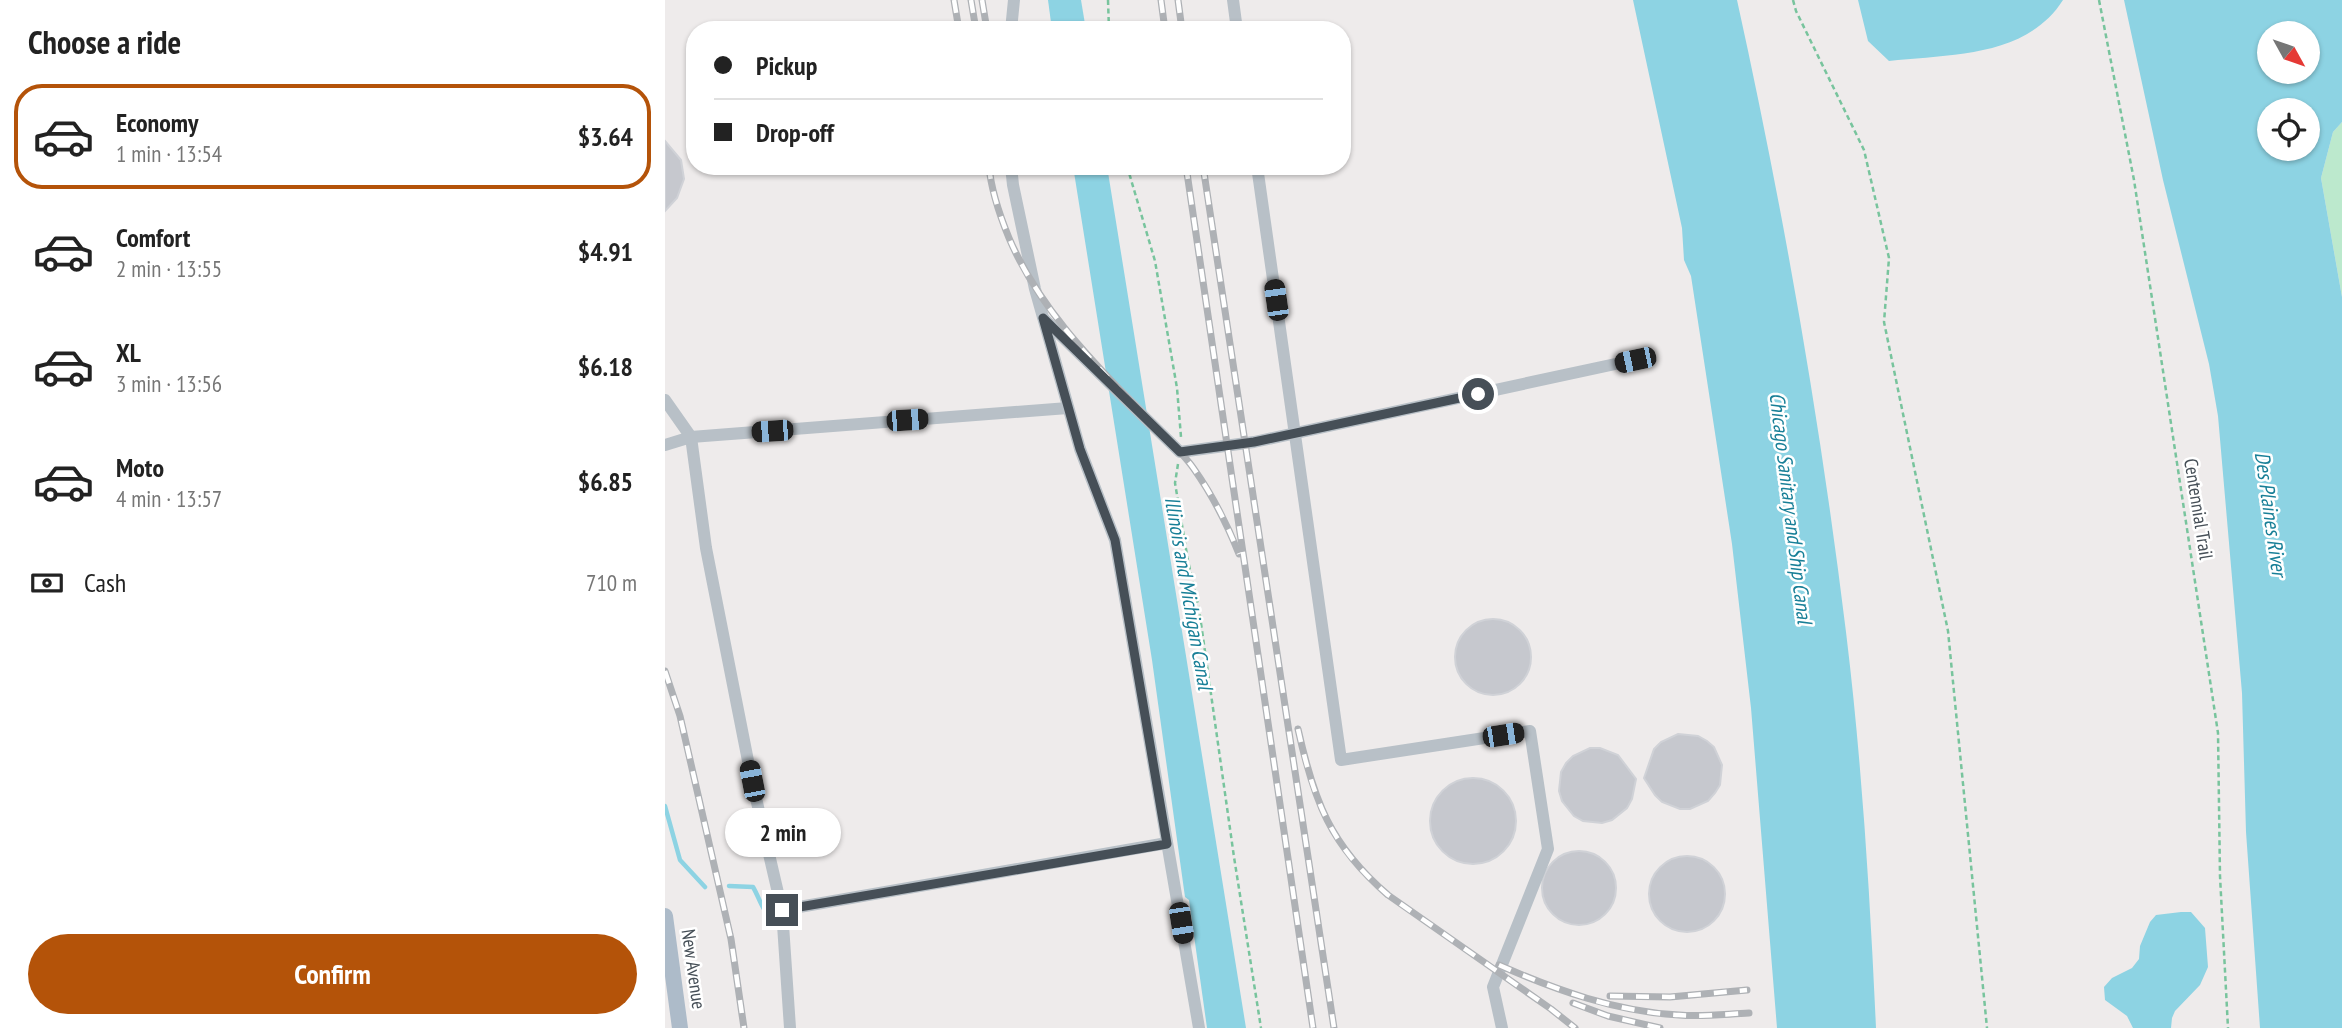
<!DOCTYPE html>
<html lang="en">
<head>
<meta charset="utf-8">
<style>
	body { margin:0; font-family:"PT Sans Narrow",sans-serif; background:#f2f2f2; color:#222; height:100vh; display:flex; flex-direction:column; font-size:26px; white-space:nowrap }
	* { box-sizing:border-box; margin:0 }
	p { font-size:23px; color:#767676 }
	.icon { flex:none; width:38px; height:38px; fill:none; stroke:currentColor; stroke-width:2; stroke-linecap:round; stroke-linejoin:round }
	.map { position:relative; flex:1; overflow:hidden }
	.sheet { display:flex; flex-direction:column; background:#fff; width:665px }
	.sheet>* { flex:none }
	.hud { position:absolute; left:21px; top:21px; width:665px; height:154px; border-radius:28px; box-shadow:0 2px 5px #0004; display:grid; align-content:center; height:154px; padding:0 28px; background:#fff }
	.needle { width:46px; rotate:130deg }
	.tools { position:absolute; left:1592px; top:21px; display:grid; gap:14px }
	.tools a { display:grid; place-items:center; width:63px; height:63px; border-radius:50%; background:#fff; box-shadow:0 2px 5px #0004; font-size:35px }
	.end { position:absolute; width:32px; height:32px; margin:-16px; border:9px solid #464f57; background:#fff; box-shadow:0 0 0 4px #fff }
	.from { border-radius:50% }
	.bubble { position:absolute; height:49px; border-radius:24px; background:#fff; box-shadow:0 2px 5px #0004; font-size:23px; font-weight:700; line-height:49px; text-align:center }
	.car { position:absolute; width:21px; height:42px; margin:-21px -10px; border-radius:9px; box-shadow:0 0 5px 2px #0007; background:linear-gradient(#222 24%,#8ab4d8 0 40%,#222 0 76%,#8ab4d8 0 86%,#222 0) }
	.hud b { display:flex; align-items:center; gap:24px; height:66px; font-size:26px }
	.hud b+b { border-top:2px solid #e0e0e0 }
	.hud i { width:18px; height:18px; background:#222 }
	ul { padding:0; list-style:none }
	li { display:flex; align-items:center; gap:21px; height:105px; margin:0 14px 10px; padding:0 14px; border:4px solid transparent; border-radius:28px }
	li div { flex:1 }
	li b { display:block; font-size:26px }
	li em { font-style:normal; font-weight:700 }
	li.on { border-color:#b45309 }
	li>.icon { width:63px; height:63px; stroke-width:1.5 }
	h2 { padding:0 28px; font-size:32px; line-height:84px }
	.pay { display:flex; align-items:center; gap:18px; height:77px; padding:0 28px; font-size:26px }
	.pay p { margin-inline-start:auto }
	.primary-button { display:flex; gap:14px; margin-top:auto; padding:14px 28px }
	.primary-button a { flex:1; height:80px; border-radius:42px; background:#b45309; color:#fff; font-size:28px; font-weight:700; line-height:80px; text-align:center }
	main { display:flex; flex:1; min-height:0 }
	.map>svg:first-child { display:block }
	.green { fill:#bce9cd }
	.water { fill:#8dd3e3; fill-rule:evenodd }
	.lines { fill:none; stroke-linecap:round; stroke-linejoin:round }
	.stream { stroke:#8dd3e3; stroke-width:4.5 }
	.building { fill:#c6c8ce; stroke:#d0d2d7; stroke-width:2 }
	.path { stroke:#78c49d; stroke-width:2.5; stroke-dasharray:5 3.5; stroke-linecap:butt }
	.minor { stroke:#b8c0c7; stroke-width:12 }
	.major { stroke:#adbbc9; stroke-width:16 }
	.rail-casing { stroke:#aeb1b5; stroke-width:7 }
	.rail { stroke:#fff; stroke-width:4.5; stroke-dasharray:13; stroke-linecap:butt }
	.route { stroke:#464f57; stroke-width:9 }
	.labels { text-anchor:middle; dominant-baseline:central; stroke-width:5; stroke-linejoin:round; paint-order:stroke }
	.street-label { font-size:19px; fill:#464f57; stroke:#fff }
	.water-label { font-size:21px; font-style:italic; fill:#187f97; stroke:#fff }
</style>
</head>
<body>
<main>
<section class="sheet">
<h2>Choose a ride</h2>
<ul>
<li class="on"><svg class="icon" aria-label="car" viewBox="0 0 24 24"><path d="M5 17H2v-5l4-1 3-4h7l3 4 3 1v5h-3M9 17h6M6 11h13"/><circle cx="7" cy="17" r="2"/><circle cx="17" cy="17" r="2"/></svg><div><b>Economy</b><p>1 min · 13:54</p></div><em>$3.64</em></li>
<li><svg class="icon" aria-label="car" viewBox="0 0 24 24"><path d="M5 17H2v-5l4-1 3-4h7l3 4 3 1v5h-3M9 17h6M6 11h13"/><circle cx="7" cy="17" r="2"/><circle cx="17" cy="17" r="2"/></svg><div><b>Comfort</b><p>2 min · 13:55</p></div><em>$4.91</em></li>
<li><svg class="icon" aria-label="car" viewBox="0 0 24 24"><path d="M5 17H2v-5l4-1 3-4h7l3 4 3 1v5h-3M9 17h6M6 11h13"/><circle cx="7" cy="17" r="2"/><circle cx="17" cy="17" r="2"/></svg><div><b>XL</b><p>3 min · 13:56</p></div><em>$6.18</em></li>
<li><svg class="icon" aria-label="car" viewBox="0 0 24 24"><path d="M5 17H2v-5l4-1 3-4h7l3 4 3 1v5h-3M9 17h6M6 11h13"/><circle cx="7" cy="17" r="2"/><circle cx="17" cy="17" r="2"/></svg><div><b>Moto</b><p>4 min · 13:57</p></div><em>$6.85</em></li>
</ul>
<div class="pay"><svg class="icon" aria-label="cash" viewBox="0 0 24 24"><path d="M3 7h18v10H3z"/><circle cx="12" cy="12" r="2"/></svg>Cash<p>710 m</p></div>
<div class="primary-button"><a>Confirm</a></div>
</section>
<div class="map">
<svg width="1677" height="1028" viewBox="0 0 1677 1028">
	<rect width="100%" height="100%" fill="#eeebeb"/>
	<polygon class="green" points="1677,122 1677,297 1656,178 1668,132"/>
	<g class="water">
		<polygon points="383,0 416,0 421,30 387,30"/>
		<path d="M968,0H1072C1118,209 1155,419 1181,632C1197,763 1205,896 1211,1028H1112L1086,708L1067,544L1026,276L1019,260L1017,228Z"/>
		<path d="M1193,0H1398C1361,58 1285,54 1224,61L1203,41Z"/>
		<path d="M1459,0H1677V122L1668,132L1656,178L1677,297V1028H1595L1581,832L1577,693L1553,416L1544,364L1498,180ZM1643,33V72H1605V33ZM1643,110V149H1605V110Z"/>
		<polygon points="408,166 442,166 581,1028 542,1028 524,900 520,897 487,660"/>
		<polygon points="1516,912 1526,912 1540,928 1543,967 1535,985 1510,1011 1507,1018 1506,1028 1468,1028 1462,1016 1440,1000 1439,987 1447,978 1467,968 1474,959 1475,946 1485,922 1491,915"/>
	</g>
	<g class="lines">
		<g class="stream">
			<polyline points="0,806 15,860 40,887"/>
			<path d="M64,886L88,887C95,899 97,911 108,919"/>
		</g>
	</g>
	<g class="building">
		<polygon points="0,141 16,160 19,179 12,198 0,211"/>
		<circle cx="828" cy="657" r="38"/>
		<polygon points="1013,734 1033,736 1042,741 1049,747 1057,765 1055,785 1050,793 1043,801 1025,809 1015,809 997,802 990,795 979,778 989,749 996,742"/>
		<polygon points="925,748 935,748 953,755 971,779 967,799 962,808 947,820 937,823 918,821 909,816 897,801 894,791 896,772 901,763 908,756"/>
		<circle cx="808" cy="821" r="43"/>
		<circle cx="914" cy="888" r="37"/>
		<circle cx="1022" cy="894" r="38"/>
	</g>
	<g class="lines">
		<g class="path">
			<polyline points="443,0 444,30"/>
			<polyline points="1128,0 1131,11 1199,150 1224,258 1219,322 1283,631 1322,1028"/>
			<polyline points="1434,0 1469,180 1553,733 1555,876 1563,1028"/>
			<polyline points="462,166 490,261 512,388 516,437"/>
			<polyline points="513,464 510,483 523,561 534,609 569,857 596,1028"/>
		</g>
		<g class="minor">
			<polyline points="568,0 572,30"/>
			<polyline points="346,30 349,0"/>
			<polyline points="346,166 348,185 370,289 415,449 450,540 534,1028"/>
			<polyline points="592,166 676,760 865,731 883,849 828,987 837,1028"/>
			<polyline points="379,319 515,452 589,442 969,360"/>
			<polyline points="0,400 26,437 41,548 87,781 117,910 125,1028"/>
			<polyline points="0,445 26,437 403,408"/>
			<polyline points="117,910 502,843"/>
		</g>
		<polyline class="major" points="0,916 15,1028"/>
		<defs>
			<g id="rail">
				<polyline points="289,0 294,30"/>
				<polyline points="306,0 311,30"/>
				<polyline points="317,0 322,30"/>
				<polyline points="496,0 500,30"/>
				<polyline points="513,0 517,30"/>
				<path d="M324,166C326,190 335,216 344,238C373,306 424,358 475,411C493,430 514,448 529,469C548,496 562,524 574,554"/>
				<polyline points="521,166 648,1028"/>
				<polyline points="538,166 669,1028"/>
				<polyline points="0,671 15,716 66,939 79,1028"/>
				<path d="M633,729C649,801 665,845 723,895L886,1009L910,1028"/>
				<path d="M834,965C891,990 952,1012 1014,1015C1037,1017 1061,1014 1084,1013"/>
				<polyline points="945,996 1005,997 1082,990"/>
				<polyline points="908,1003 943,1016 995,1028"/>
			</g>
		</defs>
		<use href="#rail" class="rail-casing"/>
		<use href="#rail" class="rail"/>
	</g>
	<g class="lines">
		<polyline class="route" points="117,910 502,844 450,540 415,449 378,318 515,452 589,442 813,394"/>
	</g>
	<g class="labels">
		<g class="street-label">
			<text transform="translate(1534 509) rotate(81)">Centennial Trail</text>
			<text transform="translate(29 969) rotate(82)">New Avenue</text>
		</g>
		<g class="water-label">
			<text transform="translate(1126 508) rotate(83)">Chicago Sanitary and Ship Canal</text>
			<text transform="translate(1606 514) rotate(82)">Des Plaines River</text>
			<text transform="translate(524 593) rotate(80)">Illinois and Michigan Canal</text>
		</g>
	</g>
</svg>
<div class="tools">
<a><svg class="needle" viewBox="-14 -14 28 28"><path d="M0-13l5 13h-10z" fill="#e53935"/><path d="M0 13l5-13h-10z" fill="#767676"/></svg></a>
<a><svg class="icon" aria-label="locate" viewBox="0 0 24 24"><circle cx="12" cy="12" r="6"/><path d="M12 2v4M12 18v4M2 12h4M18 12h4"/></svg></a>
</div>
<i class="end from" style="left:813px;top:394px"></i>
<i class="end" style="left:117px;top:910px"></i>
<div class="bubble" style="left:60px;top:808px;width:116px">2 min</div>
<i class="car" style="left:611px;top:300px;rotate:352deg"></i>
<i class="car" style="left:970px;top:360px;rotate:258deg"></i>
<i class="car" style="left:242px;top:420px;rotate:86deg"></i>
<i class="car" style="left:107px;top:431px;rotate:266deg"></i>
<i class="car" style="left:838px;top:735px;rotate:81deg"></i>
<i class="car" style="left:87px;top:781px;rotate:349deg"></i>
<i class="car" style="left:516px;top:923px;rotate:171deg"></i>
<div class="hud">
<b><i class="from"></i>Pickup</b>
<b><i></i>Drop-off</b>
</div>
</div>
</main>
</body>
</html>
